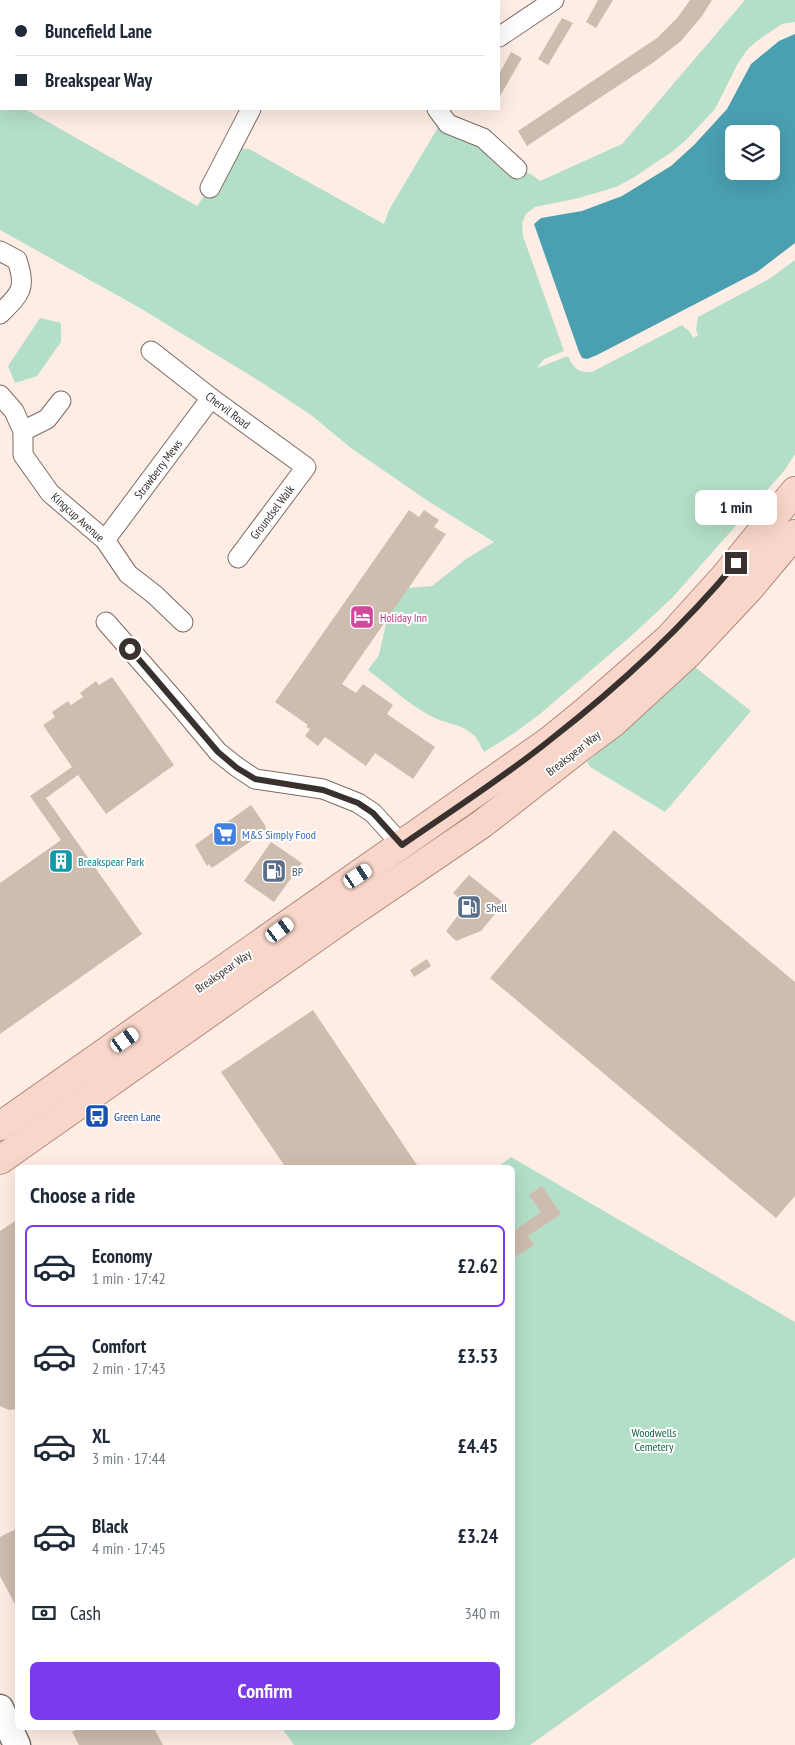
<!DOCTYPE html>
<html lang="en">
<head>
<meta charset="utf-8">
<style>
	body { margin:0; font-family:"PT Sans Narrow",sans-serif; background:#f2f2f3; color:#1f2937; height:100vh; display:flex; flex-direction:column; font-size:19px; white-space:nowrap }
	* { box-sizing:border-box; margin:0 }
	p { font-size:16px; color:#747a83 }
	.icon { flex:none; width:28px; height:28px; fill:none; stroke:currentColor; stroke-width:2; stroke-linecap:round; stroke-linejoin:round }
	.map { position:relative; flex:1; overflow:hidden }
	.panel { position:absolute; left:15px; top:1165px; width:500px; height:565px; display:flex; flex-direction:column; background:#fff; border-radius:8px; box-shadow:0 5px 20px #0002 }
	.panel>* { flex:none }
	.guide { position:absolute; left:0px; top:0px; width:500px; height:110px; box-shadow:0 5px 20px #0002; display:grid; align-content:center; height:110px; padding:0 15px; background:#fff }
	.buttons { position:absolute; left:725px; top:125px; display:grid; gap:10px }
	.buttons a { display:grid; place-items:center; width:55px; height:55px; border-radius:8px; background:#fff; box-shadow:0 5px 20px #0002; font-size:25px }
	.end { position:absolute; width:22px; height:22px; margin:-11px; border:6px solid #39312d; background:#fff; box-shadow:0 0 0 2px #fff }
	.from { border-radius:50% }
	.bubble { position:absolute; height:35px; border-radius:8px; background:#fff; box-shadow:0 5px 20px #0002; font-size:16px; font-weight:600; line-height:35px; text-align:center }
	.car { position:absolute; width:15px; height:30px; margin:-15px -8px; border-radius:6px; box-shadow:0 0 4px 1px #0007; background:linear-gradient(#fff 24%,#345 0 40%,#fff 0 76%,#345 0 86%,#fff 0) }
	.guide b { display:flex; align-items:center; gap:18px; height:48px; font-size:19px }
	.guide b+b { border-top:1px solid #e0e1e3 }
	.guide i { width:12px; height:12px; background:#1f2937 }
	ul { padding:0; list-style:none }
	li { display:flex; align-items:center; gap:15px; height:82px; margin:0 10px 8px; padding:0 5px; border:2px solid transparent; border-radius:8px }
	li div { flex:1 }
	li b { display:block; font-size:19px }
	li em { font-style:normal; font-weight:600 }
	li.on { border-color:#7c3aed }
	li>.icon { width:45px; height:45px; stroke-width:1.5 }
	h2 { padding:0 15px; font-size:22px; line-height:60px }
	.pay { display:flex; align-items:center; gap:12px; height:55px; padding:0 15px; font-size:19px }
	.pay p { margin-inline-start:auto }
	.cta { display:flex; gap:10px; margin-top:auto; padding:10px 15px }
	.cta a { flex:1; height:58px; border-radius:8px; background:#7c3aed; color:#fff; font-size:20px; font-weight:600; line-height:58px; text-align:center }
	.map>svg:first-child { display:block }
	.green { fill:#b3dfc8 }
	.water { fill:#4a9fb0; fill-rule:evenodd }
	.building { fill:#cebdaf }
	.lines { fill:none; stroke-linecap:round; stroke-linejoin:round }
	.street-casing { stroke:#7d6b61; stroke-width:21 }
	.secondary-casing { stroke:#7d6b61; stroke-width:29 }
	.primary-casing { stroke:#b28a7b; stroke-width:30 }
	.street { stroke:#fff; stroke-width:19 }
	.secondary { stroke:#fff; stroke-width:26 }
	.primary { stroke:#f8d6c9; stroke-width:28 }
	.route { stroke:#39312d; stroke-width:6 }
	.labels { text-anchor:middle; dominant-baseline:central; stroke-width:4; stroke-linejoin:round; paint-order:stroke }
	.street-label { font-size:12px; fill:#39312d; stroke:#fefefe }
	.hotel-label { font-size:12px; fill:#b23c85; stroke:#fefefe; text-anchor:start }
	.shop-label { font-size:12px; fill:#366cbe; stroke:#fefefe; text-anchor:start }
	.culture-label { font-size:12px; fill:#0d838f; stroke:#fefefe; text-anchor:start }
	.service-label { font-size:12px; fill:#4e5e75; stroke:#fefefe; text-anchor:start }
	.transit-label { font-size:12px; fill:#164399; stroke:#fefefe; text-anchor:start }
	.park-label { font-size:12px; fill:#106444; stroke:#fefefe }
</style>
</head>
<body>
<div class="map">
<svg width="795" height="1745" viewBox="0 0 795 1745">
	<rect width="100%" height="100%" fill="#feede4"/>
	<g class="green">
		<path d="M745,0H795V22L782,24L757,41L747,50L737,65L715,109L685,141L673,151L633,178L616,187L579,198L535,207L526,214L522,223L523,236L564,351L544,359L537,368L568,356C573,368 579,373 592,372L682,325L690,332L693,338L698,335L696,329L698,317L769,279L795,260V454L784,471L672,598L630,637L540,714L513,734L484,752C480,745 478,738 471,733C461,724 447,724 435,718C413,708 388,685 368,670L379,655L387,619L408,588L432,586L466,559L494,542L431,503L351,448L311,415L261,382L140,308L0,230V95L1,109H25L197,206L210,188L230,147L249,149L384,224L389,210L443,119L521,172L531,174L540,181L622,144Z"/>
		<polygon points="40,318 61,323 61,342 37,376 15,383 8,366"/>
		<polygon points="695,667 751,711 665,812 590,767 587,762 676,685"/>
		<polygon points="511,1157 795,1322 795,1557 530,1745 294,1745 282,1728 512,1728 512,1168 498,1167"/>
	</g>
	<path class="water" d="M795,34V243L757,272L597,355L587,359L582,358L579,352L534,224L541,218L582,211L622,196L671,166L694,145L727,109L751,64L779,41ZM734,134H771V171H734Z"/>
	<g class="building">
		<polygon points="598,0 613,0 596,28 586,22"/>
		<polygon points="690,0 712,0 702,16 681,41 654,62 527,146 518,131 657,38 678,17"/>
		<polygon points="562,18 573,23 548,65 538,59"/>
		<polygon points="511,52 522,58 499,98 499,74"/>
		<polygon points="409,510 419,517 424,510 439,520 434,527 446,534 342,684 356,693 363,684 393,705 387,714 435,747 413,779 375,753 366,766 325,737 318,746 305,736 310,729 306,727 308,725 275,702"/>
		<polygon points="112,677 174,765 106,814 78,775 46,798 142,934 0,1034 0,883 61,840 30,796 72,767 43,725 55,717 52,712 68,701 71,705 83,697 80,693 96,681 99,685"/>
		<polygon points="251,805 265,825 266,831 212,868 209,864 207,866 195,845"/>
		<polygon points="614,830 795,982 795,1196 776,1218 490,978"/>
		<polygon points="271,842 302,863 274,902 244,881"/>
		<polygon points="469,875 504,903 481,931 456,941 446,931 466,905 453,893"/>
		<polygon points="427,959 431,966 414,977 410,970"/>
		<polygon points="313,1010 419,1168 286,1168 221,1072"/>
		<polygon points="542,1186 561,1214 528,1236 534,1245 512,1259 512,1232 541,1212 529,1195"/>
		<polygon points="18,1219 18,1409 9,1410 0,1406 0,1231"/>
		<polygon points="18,1528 18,1610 0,1576 0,1537"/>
		<polygon points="80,1728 154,1728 163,1745 79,1745 72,1732"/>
	</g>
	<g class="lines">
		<defs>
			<g id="street">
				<polyline points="169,0 171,1"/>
				<polyline points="499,37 554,0"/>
				<polyline points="437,109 448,124 483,138 517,169"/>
				<polyline points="210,188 251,109"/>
				<path d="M0,251L17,260C27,289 20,294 0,314"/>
				<polyline points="151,351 211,398 306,467 238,558"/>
				<polyline points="0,395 14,411 23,431 23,455 50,493 105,540 128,574 155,595 183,622"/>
				<polyline points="23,431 47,419 61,401"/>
				<polyline points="105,540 211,398"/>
				<polyline points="106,622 177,703 218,752 237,767 255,779 323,789 358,803 373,813 402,845"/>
			</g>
			<polyline id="secondary" points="0,1708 17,1745"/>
			<g id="primary">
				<polyline points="0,1126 549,741 587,710 669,638 725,576 795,491"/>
				<polyline points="0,1160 348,915 482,824 582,746 613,723 688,654 749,589 795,534"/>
			</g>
		</defs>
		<use href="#street" class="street-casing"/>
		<use href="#secondary" class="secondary-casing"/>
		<use href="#primary" class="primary-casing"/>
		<use href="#street" class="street"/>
		<use href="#secondary" class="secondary"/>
		<use href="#primary" class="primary"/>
	</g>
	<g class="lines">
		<path class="route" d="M130,649L218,752L237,768L255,779L323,790L358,803L373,813L402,845C451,811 503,778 550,740C618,687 681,629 736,563"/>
	</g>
	<defs>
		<symbol id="hotel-square" viewBox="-11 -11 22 22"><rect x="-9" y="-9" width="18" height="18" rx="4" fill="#d1479c" stroke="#fefefe"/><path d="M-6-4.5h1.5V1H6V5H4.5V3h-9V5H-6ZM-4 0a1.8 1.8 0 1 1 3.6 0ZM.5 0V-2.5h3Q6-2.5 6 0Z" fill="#fff"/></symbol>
		<symbol id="supermarket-square" viewBox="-11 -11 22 22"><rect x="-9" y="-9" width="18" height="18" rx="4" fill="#3f7fe0" stroke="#fefefe"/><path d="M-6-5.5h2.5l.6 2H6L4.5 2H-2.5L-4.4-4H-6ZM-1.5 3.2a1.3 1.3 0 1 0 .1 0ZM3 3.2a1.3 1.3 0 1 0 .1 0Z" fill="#fff"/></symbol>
		<symbol id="building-square" viewBox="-11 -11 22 22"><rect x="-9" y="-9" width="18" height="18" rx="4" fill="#0f9aa8" stroke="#fefefe"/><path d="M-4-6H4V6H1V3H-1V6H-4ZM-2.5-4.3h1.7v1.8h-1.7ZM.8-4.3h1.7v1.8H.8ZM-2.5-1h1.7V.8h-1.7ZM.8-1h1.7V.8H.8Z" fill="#fff"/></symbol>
		<symbol id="fuel-square" viewBox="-11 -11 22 22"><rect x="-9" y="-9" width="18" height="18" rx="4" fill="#5c6f8a" stroke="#fefefe"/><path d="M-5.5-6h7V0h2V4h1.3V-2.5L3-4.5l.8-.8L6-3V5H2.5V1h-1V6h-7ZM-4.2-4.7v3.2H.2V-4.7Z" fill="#fff"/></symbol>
		<symbol id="bus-square" viewBox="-11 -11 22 22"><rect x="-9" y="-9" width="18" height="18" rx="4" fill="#1a4fb4" stroke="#fefefe"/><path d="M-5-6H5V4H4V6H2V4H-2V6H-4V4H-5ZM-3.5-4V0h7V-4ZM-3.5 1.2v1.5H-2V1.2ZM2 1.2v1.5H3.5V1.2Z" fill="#fff"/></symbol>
	</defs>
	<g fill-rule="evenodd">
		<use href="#hotel-square" x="348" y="603" width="28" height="28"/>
		<use href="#supermarket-square" x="211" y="820" width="28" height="28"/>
		<use href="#building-square" x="47" y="847" width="28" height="28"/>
		<use href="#fuel-square" x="260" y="857" width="28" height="28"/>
		<use href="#fuel-square" x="455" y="893" width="28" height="28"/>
		<use href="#bus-square" x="83" y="1102" width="28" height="28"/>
	</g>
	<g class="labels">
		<g class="street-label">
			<text transform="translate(228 410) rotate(37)">Chervil Road</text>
			<text transform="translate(158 469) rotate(-53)">Strawberry Mews</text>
			<text transform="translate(272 512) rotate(-53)">Groundsel Walk</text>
			<text transform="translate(78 517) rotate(42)">Kingcup Avenue</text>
			<text transform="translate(573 753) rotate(-38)">Breakspear Way</text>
			<text transform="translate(223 971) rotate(-35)">Breakspear Way</text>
		</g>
		<g class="hotel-label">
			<text x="380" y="617">Holiday Inn</text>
		</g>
		<g class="shop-label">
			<text x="242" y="834">M&amp;S Simply Food</text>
		</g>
		<g class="culture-label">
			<text x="78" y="861">Breakspear Park</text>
		</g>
		<g class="service-label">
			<text x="292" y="871">BP</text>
			<text x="486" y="907">Shell</text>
		</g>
		<g class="transit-label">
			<text x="114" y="1116">Green Lane</text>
		</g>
		<g class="park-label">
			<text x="654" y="1432">Woodwells<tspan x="654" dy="14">Cemetery</tspan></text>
		</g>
	</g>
</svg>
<div class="buttons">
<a><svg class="icon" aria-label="layers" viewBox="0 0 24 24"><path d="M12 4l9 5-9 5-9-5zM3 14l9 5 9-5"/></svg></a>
</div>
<i class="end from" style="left:130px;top:649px"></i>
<i class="end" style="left:736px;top:563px"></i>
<div class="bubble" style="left:695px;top:490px;width:82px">1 min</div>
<i class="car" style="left:358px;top:876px;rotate:56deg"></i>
<i class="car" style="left:280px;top:930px;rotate:54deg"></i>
<i class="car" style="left:125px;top:1040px;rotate:55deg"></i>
<div class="guide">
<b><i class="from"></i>Buncefield Lane</b>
<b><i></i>Breakspear Way</b>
</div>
<section class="panel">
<h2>Choose a ride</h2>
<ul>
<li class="on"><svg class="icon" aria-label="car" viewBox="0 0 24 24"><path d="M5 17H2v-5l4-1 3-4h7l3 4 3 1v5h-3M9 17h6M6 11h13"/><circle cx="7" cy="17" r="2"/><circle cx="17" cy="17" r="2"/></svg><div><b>Economy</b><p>1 min · 17:42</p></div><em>£2.62</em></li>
<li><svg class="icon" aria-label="car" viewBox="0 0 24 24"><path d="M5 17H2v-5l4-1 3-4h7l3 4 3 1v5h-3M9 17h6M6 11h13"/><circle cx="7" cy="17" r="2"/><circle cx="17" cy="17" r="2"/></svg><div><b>Comfort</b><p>2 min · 17:43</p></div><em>£3.53</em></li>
<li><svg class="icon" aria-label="car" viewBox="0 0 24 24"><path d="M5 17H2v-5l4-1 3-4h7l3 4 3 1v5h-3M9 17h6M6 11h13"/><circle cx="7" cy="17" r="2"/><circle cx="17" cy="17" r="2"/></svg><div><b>XL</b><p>3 min · 17:44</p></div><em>£4.45</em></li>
<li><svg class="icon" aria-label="car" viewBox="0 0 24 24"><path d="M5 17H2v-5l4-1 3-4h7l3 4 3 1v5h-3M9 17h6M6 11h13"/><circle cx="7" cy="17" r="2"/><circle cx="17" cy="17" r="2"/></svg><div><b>Black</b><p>4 min · 17:45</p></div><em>£3.24</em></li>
</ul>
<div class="pay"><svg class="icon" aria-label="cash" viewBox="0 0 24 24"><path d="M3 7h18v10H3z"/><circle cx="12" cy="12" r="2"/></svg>Cash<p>340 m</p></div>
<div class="cta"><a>Confirm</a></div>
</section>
</div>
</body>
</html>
